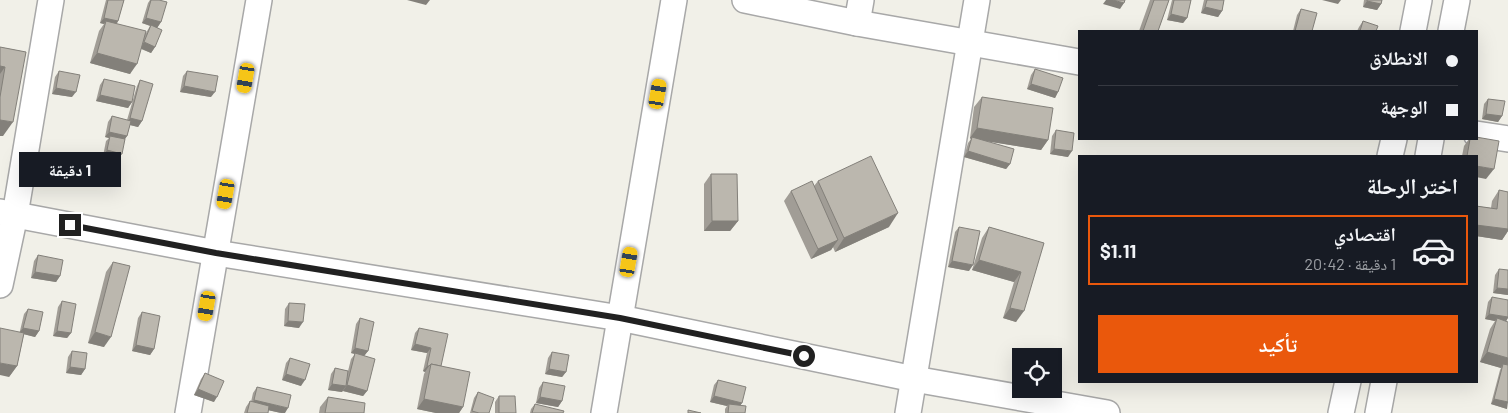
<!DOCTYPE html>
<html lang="ar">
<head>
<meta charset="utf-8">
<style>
	body { margin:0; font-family:Barlow,"Noto Naskh Arabic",sans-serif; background:#242831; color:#f1f3f6; direction:rtl; height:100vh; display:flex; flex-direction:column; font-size:19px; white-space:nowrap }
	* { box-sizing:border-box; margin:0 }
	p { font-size:16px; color:#9ea1a6 }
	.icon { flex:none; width:28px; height:28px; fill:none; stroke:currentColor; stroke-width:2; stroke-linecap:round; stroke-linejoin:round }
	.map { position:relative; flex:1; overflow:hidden; direction:ltr }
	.drawer { position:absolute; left:1078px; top:155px; width:400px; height:228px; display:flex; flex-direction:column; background:#171b24; border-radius:0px; box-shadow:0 5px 20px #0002; direction:rtl }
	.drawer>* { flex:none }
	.hud { position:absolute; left:1078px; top:30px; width:400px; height:110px; border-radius:0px; box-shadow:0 5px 20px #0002; direction:rtl; display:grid; align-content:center; height:110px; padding:0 20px; background:#171b24 }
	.controls { position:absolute; left:1012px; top:348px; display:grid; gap:10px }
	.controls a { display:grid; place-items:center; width:50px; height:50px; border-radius:0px; background:#171b24; box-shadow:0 5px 20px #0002; font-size:25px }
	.end { position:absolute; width:22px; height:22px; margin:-11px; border:6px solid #212121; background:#fff; box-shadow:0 0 0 2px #fff }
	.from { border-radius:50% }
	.bubble { position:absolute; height:35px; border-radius:0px; background:#171b24; box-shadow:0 5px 20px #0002; font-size:16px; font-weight:700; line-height:35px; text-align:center; direction:rtl }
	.car { position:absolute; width:15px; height:30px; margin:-15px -8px; border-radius:6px; box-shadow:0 0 4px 1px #0007; background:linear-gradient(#f5c518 24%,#345 0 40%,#f5c518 0 76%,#345 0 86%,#f5c518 0) }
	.hud b { display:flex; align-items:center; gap:18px; height:48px; font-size:19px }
	.hud b+b { border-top:1px solid #363941 }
	.hud i { width:12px; height:12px; background:#f1f3f6 }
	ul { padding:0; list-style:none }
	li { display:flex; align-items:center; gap:15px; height:70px; margin:0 10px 8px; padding:0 10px; border:2px solid transparent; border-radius:0px }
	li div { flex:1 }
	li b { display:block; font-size:19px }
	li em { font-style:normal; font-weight:700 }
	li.current { border-color:#ea580c }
	li>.icon { width:45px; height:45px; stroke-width:1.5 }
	h2 { padding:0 20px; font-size:22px; line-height:60px }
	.button { display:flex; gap:10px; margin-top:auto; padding:10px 20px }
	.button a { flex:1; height:58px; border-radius:0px; background:#ea580c; color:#fff; font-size:20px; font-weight:700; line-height:58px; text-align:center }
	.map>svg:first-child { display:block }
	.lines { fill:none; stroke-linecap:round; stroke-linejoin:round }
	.minor-casing { stroke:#a8a8a8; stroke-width:28 }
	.minor { stroke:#fff; stroke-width:25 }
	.wall { fill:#a19d96 }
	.shaded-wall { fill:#83807a }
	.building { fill:#bbb7ae; stroke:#83807a }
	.route { stroke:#212121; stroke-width:6 }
</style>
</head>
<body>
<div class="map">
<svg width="1508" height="413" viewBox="0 0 1508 413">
	<rect width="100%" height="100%" fill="#f1f0e8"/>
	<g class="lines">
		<defs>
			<g id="minor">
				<polyline points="745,0 857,23 1079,62"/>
				<polyline points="857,23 861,0"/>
				<polyline points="1413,31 1419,0"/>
				<polyline points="1451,31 1457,0"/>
				<polyline points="1476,134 1508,139"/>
				<polyline points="1390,156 1394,139"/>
				<polyline points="1428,156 1431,139"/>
				<polyline points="0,212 216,253 620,318 914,379 1107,413"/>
				<polyline points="0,285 15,215 51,0"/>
				<polyline points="188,413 259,0"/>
				<polyline points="604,413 674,0"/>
				<polyline points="908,413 977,0"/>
				<polyline points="1341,413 1348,381"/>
				<polyline points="1378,413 1384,381"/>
			</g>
		</defs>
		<use href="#minor" class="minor-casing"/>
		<use href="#minor" class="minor"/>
	</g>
	<g class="wall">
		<polygon points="106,0 124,0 117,24 146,33 150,26 142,23 148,3 150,0 159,0 161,22 157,28 155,47 151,53 141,49 130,74 90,63 99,31 104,24 100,23"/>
		<polygon points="1150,0 1169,0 1158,31 1139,31"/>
		<polygon points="1172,0 1191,0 1187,18 1183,23 1167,20"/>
		<polygon points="1204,0 1224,0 1222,11 1218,17 1201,13"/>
		<polygon points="1364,0 1382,0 1381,4 1377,10 1363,7"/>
		<polygon points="1301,9 1312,31 1293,31 1297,15"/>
		<polygon points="1363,21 1376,31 1357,31 1359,27"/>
		<polygon points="0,47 26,52 3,136 0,136"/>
		<polygon points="1035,69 1058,92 1055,98 1027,89 1031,75"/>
		<polygon points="59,71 72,97 52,94 55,77"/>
		<polygon points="187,71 211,97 180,92 183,76"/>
		<polygon points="104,79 132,102 128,108 96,101 100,85"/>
		<polygon points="140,80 142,121 138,127 130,125 127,136 125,139 118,159 103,156 106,141 109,138 105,137 108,122 112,116 127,120 137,86"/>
		<polygon points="982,97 1048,140 1041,150 987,141 1010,164 1006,169 964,157 968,143 971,139 970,138 974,107"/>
		<polygon points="1488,99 1502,116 1498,122 1482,119 1484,104"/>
		<polygon points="1056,130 1068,157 1050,154 1052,136"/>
		<polygon points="1469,139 1476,139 1486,179 1476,156 1462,156 1464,146"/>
		<polygon points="711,174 738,221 730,231 704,231 704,184"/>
		<polygon points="818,181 889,227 835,252 833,247 831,250 811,259 784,201 791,191 814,186"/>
		<polygon points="1499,190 1508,192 1508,231 1502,240 1476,236 1476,206 1491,208 1492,201"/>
		<polygon points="959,227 969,271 948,267 955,232"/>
		<polygon points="989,227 1044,243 1016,322 1003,318 1014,282 972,270 982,238"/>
		<polygon points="38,255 60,276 56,282 31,278 34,261"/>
		<polygon points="113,262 104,347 88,343 106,272"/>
		<polygon points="1499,269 1508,295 1493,293 1495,275"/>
		<polygon points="1492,297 1508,317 1506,321 1507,409 1491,404 1500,370 1501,368 1480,362 1490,329 1495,321 1485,319 1488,302"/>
		<polygon points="62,301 71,333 67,338 53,336 58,307"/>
		<polygon points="289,303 299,328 284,326 285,309"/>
		<polygon points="28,309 39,331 35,337 24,334 17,366 9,377 24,314"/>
		<polygon points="142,312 154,349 150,355 132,351 138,318"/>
		<polygon points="360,318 368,351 364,356 367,391 363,396 343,391 343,390 342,392 328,390 331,374 335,368 348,371 351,359 355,354 351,353 356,324"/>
		<polygon points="419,328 463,407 459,413 436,413 417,409 424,374 425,372 423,371 427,353 411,350 415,333"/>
		<polygon points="72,351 85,369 81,375 66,373 68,357"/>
		<polygon points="552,352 566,372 562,377 545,374 548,358"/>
		<polygon points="290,358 301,386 282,380 286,363"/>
		<polygon points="205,373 214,402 194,395 201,379"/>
		<polygon points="718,380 742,403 740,405 745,413 725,413 725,409 727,406 710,402 714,385"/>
		<polygon points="543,382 562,401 558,407 536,403 539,388"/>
		<polygon points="257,387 281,413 268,410 268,413 244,413 246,407 250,401 251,402 253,393"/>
		<polygon points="478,392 489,413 470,413 474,398"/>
		<polygon points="499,396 516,413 495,413 495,402"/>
		<polygon points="328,397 364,413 319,413 320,407"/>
		<polygon points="535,404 563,413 530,413 531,409"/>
	</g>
	<g class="shaded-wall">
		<polygon points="407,0 430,0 426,5"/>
		<polygon points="1106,0 1113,0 1124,3 1120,9 1103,4"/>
		<polygon points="1322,0 1341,0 1338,4"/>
		<polygon points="1367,1 1381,4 1377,10 1363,7"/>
		<polygon points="1205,7 1222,11 1218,17 1201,13"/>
		<polygon points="1171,14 1187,18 1183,23 1167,20"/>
		<polygon points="104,18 118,21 114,27 106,21 104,24 100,23"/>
		<polygon points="146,18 161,22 157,28 142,23"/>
		<polygon points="144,42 155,47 151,53 140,48"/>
		<polygon points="97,53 137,64 130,74 90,63"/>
		<polygon points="0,66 5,67 0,74"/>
		<polygon points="1031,84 1058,92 1055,98 1027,89"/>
		<polygon points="184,86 215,92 211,97 180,92"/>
		<polygon points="56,88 76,92 72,97 52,94"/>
		<polygon points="100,95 132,102 128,108 96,101"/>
		<polygon points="1486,114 1502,116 1498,122 1482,119"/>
		<polygon points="130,118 142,121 138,127 126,124"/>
		<polygon points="0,120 13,122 3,136 0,136"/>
		<polygon points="977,128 1048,140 1041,150 972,139 972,137 971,139 970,138"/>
		<polygon points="109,132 127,136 123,142 110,136 109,138 105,137"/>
		<polygon points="1054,149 1072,151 1068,157 1050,154"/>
		<polygon points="107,150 122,154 118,159 103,156"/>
		<polygon points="968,151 1010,164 1006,169 964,157"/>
		<polygon points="1476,166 1494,169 1486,179 1476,177"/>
		<polygon points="898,213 889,227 835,252 844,238"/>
		<polygon points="712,221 738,221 730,231 704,231"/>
		<polygon points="1476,225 1508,229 1508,231 1502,240 1476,236"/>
		<polygon points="838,240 831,250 811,259 818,249"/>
		<polygon points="979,260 1021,272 1014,282 972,270"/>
		<polygon points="952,261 973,265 969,271 948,267"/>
		<polygon points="35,272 60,276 56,282 31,278"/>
		<polygon points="1497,288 1508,289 1508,295 1493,293"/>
		<polygon points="1010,308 1024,311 1016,322 1003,318"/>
		<polygon points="1489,314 1508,317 1508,318 1505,323 1497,318 1495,321 1485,319"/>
		<polygon points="288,321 303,322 299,328 284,326"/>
		<polygon points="23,328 39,331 35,337 19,333"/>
		<polygon points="57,331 71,333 67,338 53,336"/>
		<polygon points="95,332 111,337 104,347 88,343"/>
		<polygon points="415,344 431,348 427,353 411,350"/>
		<polygon points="136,345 154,349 150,355 132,351"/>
		<polygon points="355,348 368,351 364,356 351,353"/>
		<polygon points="1487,352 1508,358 1508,370 1503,364 1501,368 1480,362"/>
		<polygon points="0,363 17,366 9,377 0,375"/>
		<polygon points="427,366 429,366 425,372 423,371"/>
		<polygon points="70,367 85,369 81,375 66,373"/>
		<polygon points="549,369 566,372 562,377 545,374"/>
		<polygon points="286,374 305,380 301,386 282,380"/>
		<polygon points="332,384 346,386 342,392 328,390"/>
		<polygon points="347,385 367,391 363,396 343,391"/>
		<polygon points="198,389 217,397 214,402 194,395"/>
		<polygon points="714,396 742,403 738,409 729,404 727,406 710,402"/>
		<polygon points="540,397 562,401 558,407 536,403"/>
		<polygon points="424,399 463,407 459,413 436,413 417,409"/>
		<polygon points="1494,399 1508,402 1507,409 1491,404"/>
		<polygon points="254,400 288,408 285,413 281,413 250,406"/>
	</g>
	<g class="building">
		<polygon points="108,0 124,0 118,21 104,18"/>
		<polygon points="151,0 159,0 167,2 161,22 146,18"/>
		<polygon points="1113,0 1125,0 1124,3"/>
		<polygon points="1154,0 1169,0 1158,31 1143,31"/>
		<polygon points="1174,0 1191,0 1187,18 1171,14"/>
		<polygon points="1207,0 1224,0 1222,11 1205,7"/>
		<polygon points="1367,0 1382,0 1381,4 1367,1"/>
		<polygon points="1301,9 1317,13 1312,31 1295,31"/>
		<polygon points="106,21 146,31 137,64 97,53"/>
		<polygon points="1363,21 1378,26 1376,31 1360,31"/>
		<polygon points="151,25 162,30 155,47 144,42"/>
		<polygon points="0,47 26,52 13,122 0,120 0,97 5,67 0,66"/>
		<polygon points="1035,69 1063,78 1058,92 1031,84"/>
		<polygon points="59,71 80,75 76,92 56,88"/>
		<polygon points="187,71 218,76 215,92 184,86"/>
		<polygon points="104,79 135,86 132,102 100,95"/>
		<polygon points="140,80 153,84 142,121 130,118"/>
		<polygon points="982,97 1053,108 1048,140 977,128"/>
		<polygon points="1488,99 1505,101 1502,116 1486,114"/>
		<polygon points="112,116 131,121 127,136 109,132"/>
		<polygon points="1056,130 1074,133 1072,151 1054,149"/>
		<polygon points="110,136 125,139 122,154 107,150"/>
		<polygon points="972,137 1014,149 1010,164 968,151"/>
		<polygon points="1476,137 1499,141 1494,169 1476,166 1476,156 1467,156 1470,139 1476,139"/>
		<polygon points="871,156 898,213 844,238 818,181"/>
		<polygon points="711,174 737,174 738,221 712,221"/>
		<polygon points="812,181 838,240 818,249 791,191"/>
		<polygon points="1499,190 1508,192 1508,229 1476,225 1476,206 1497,209"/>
		<polygon points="959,227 980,231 973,265 952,261"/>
		<polygon points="989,227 1044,243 1024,311 1010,308 1021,272 979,260"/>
		<polygon points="38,255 63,260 60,276 35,272"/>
		<polygon points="113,262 130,266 111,337 95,332"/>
		<polygon points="1499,269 1508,270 1508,289 1497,288"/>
		<polygon points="1492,297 1508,300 1508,317 1489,314"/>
		<polygon points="62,301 76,304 71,333 57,331"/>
		<polygon points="289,303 305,304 303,322 288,321"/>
		<polygon points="28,309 43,312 39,331 23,328"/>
		<polygon points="142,312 160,316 154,349 136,345"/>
		<polygon points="360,318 374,322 368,351 355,348"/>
		<polygon points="1497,318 1508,322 1508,358 1487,352"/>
		<polygon points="0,328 24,333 17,366 0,363"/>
		<polygon points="419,328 448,334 441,366 431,364 429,366 427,366 431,348 415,344"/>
		<polygon points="72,351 87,353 85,369 70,367"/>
		<polygon points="552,352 569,355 566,372 549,369"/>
		<polygon points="355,353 375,359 367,391 347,385"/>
		<polygon points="290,358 310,364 305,380 286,374"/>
		<polygon points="431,364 470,372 463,407 424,399"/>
		<polygon points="1503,364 1508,365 1508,402 1494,399"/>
		<polygon points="335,368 348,371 346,386 332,384"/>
		<polygon points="205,373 224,381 217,397 198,389"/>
		<polygon points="718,380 746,387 742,403 714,396"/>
		<polygon points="543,382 565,386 562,401 540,397"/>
		<polygon points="257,387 291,395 288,408 254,400"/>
		<polygon points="478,392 494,398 489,413 479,413 472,411"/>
		<polygon points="499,396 515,396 516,413 499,413"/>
		<polygon points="328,397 365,403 364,413 325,413"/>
		<polygon points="250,401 269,406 268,413 247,413"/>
		<polygon points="535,404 564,411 563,413 532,413"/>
		<polygon points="729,404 746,406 745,413 728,413"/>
		<polygon points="688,410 701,413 688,413"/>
	</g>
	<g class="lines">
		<polyline class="route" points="70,225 216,253 620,318 804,356"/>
	</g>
</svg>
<div class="controls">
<a><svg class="icon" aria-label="locate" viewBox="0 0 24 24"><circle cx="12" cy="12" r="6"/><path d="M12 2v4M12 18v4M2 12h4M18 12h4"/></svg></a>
</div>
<i class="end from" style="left:804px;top:356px"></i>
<i class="end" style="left:70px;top:225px"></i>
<div class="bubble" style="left:19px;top:152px;width:102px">1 دقيقة</div>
<i class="car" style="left:246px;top:78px;rotate:190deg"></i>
<i class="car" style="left:658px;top:94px;rotate:10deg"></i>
<i class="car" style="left:226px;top:194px;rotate:190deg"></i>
<i class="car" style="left:629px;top:262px;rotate:10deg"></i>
<i class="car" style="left:207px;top:306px;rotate:190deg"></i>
<div class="hud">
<b><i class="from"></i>الانطلاق</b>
<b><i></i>الوجهة</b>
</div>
<section class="drawer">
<h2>اختر الرحلة</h2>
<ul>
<li class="current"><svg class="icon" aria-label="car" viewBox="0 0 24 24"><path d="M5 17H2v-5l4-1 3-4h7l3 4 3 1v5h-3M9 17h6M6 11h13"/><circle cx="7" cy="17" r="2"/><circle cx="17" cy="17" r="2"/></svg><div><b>اقتصادي</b><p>1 دقيقة · 20:42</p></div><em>$1.11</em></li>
</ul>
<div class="button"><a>تأكيد</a></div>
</section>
</div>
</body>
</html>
